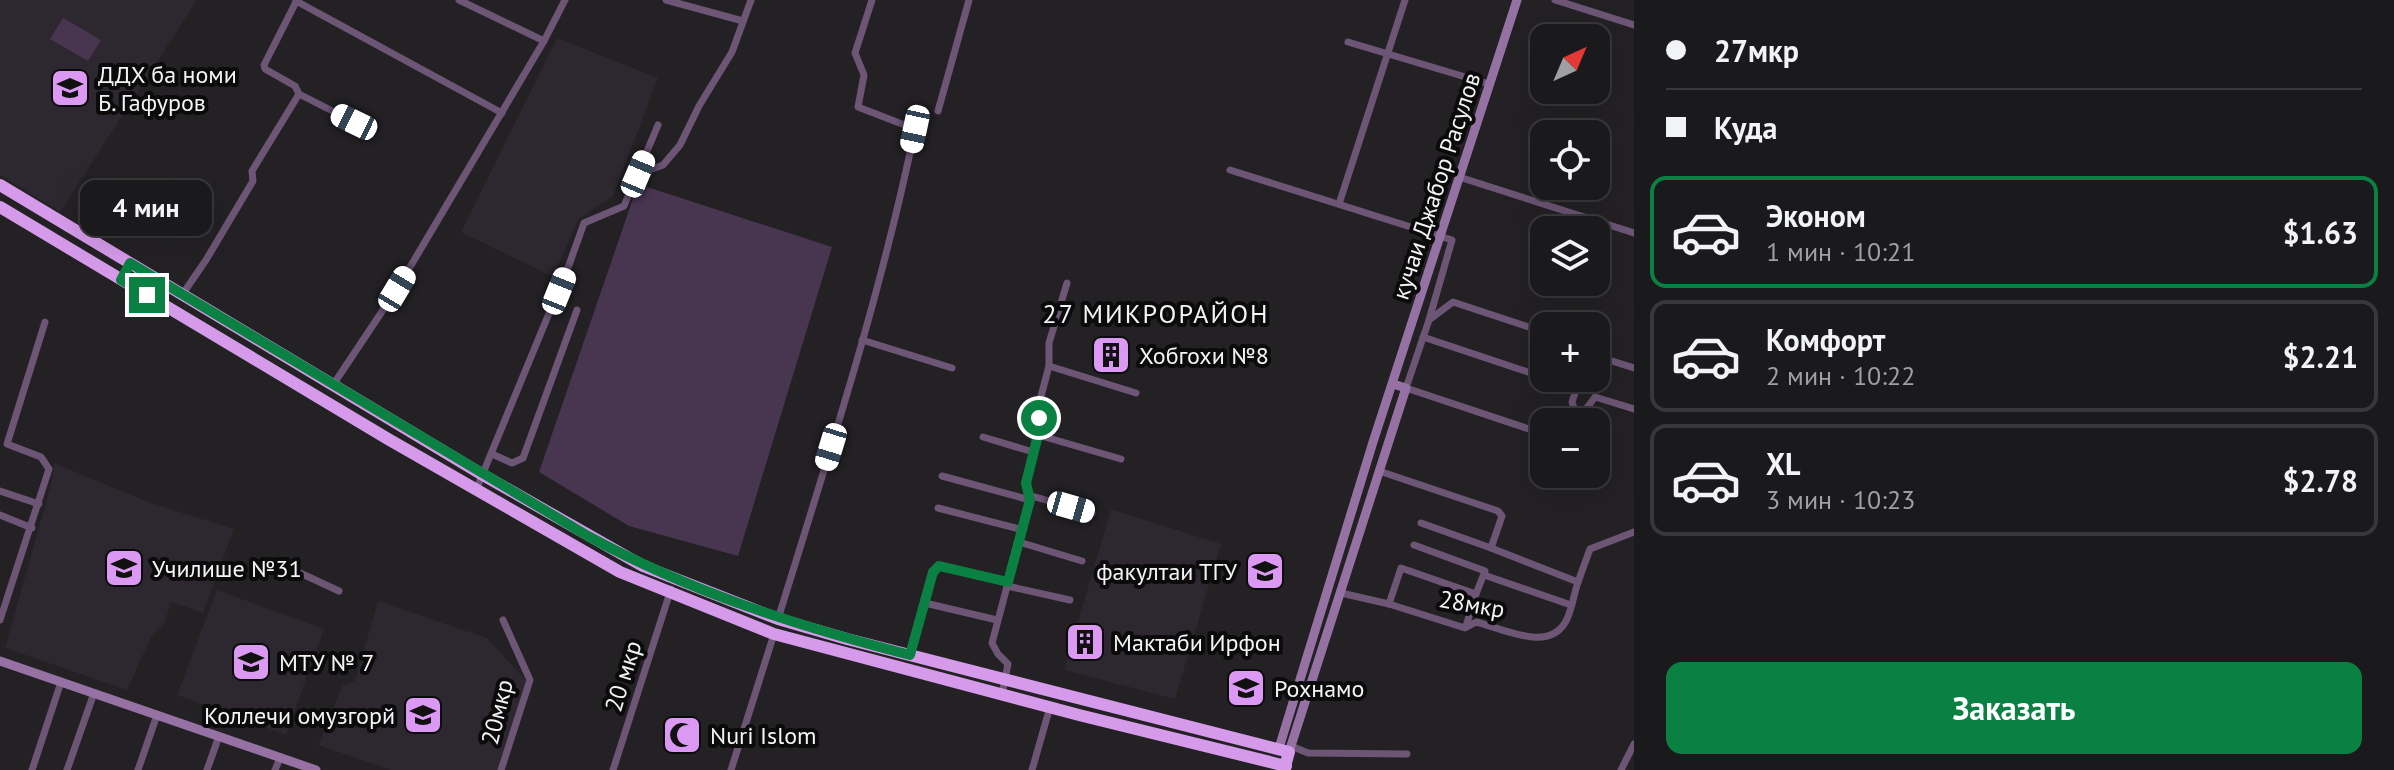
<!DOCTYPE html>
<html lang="ru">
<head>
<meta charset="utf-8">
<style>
	body { margin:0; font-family:"PT Sans",sans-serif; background:#232224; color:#f1f3f6; height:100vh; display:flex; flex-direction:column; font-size:30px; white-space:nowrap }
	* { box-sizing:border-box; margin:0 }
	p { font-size:26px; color:#9fa0a3 }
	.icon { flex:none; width:44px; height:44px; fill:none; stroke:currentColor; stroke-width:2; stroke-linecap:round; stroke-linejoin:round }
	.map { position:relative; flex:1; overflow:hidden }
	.drawer { display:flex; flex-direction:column; background:#1a191b; width:760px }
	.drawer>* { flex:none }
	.guide { display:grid; align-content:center; height:176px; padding:0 32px; background:#1a191b }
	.needle { width:52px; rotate:44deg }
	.fabs { position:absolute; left:1530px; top:24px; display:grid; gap:16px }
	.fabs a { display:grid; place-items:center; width:80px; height:80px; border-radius:16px; background:#1a191b; box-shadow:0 8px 32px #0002,0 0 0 2px #38383a; font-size:40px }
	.end { position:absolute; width:36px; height:36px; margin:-18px; border:10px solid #0b8043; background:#fff; box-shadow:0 0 0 4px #fff }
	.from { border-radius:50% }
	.bubble { position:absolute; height:56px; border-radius:16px; background:#1a191b; box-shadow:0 8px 32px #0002,0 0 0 2px #38383a; font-size:26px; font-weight:700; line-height:56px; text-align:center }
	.car { position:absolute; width:24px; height:48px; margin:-24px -12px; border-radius:10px; box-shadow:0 0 6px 2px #0007; background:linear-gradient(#fff 24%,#345 0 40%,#fff 0 76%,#345 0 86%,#fff 0) }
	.guide b { display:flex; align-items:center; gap:28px; height:76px; font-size:30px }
	.guide b+b { border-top:2px solid #38383a }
	.guide i { width:20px; height:20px; background:#f1f3f6 }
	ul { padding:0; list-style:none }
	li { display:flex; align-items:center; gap:24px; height:112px; margin:0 16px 12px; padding:0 16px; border:4px solid #38383a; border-radius:16px }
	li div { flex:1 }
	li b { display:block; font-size:30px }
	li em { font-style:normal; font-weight:700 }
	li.selected { border-color:#0b8043 }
	li>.icon { width:72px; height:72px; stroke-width:1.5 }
	.button { display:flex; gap:16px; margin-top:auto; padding:16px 32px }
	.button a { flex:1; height:92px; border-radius:16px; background:#0b8043; color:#fff; font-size:32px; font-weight:700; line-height:92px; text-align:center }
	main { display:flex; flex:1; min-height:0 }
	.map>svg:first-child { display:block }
	.built { fill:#2d2730 }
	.green { fill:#483550 }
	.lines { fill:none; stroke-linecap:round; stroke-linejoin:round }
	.street { stroke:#6c5575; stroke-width:7 }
	.secondary { stroke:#9672a4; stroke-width:9 }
	.highway { stroke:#d59bea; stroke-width:12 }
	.route { stroke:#0b8043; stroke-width:10 }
	.labels { text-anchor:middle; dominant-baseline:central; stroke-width:8; stroke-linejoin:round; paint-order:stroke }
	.poi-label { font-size:24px; fill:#f4f3f5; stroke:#0c0b0c; text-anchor:start }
	.street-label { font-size:24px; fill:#f4f3f5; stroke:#0c0b0c }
	.neighbourhood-label { font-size:26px; letter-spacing:2px; fill:#f4f3f5; stroke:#0c0b0c }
</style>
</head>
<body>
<main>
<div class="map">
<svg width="1634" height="770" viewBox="0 0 1634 770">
	<rect width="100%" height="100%" fill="#232124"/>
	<g class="built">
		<polygon points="0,0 197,0 60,212 0,175"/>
		<polygon points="557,38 658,78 613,196 579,219 553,277 461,232"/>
		<polygon points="54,463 148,502 234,529 203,613 171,602 165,622 152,635 127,690 5,648 52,481"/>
		<polygon points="1111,509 1221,544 1175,699 1064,670"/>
		<polygon points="217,590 324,629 286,735 177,695"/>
		<polygon points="378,601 487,638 527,682 497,770 391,770 318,745 343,685 355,681"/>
	</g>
	<g class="green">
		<polygon points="63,18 101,40 88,61 50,39"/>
		<polygon points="638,184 832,247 738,556 629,526 539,472"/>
	</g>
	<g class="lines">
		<g class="street">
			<polyline points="459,0 544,41"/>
			<polyline points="666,0 743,21"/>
			<polyline points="1555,0 1634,25"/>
			<polyline points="296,1 502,113"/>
			<polyline points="1348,42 1489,84"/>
			<polyline points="299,94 354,122"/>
			<polyline points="938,111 969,0"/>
			<polyline points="1230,170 1452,240 1429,320"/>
			<polyline points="638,174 663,165 680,145 699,106 732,52 751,0"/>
			<polyline points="1459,177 1634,233"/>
			<polyline points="1339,204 1405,0"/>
			<polyline points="182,295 206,260 253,181 252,171 299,94 295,86 265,69 264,65 297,0"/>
			<polyline points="1544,332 1453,302 1429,320 1406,388 1544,434"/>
			<polyline points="1423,337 1534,374"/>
			<polyline points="862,340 952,368"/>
			<polyline points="1596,356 1634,368"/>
			<polyline points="1049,366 1136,393"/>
			<polyline points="1580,378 1572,402 1575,411 1583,413 1595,397 1634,409"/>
			<polyline points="333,385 397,289 544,41 565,0"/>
			<polyline points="1558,422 1575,411"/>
			<polyline points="1038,435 1121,459"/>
			<polyline points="983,437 1033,452"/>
			<polyline points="492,454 512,463 523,458 577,310"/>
			<polyline points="1379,471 1498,511 1502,516 1491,548 1421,523"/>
			<polyline points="942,476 1030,500"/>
			<polyline points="476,490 569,265 584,223 624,206 658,125"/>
			<polyline points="0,491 39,504"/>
			<polyline points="1028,495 1092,513"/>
			<polyline points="938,508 1023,530"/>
			<polyline points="0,515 32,528"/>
			<polyline points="1019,542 1082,561"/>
			<path d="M1414,545L1485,571L1476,594L1401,568L1389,604L1465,628L1476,622C1504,629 1551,654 1567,619C1572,608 1574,594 1578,582L1491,548"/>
			<polyline points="298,572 339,591"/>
			<polyline points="1484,575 1571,605"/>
			<polyline points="1578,582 1590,549 1634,532"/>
			<polyline points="1007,586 1070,600"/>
			<polyline points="1341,593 1389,604"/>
			<polyline points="925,603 933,572 939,566 1008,582"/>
			<path d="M778,619C828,457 881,295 915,129L858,107L864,75L855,53L872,0"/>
			<polyline points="0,620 49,469 41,457 7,444 45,322"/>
			<polyline points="1466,626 1476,594"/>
			<polyline points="910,655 925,603 997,620"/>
			<polyline points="1002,694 1008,664 998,654 992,643 1030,500 1026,483 1038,435 1040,400 1049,366 1049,343 1067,283"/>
			<polyline points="1291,746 1308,753 1407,754"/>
			<polyline points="32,770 61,682"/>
			<polyline points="67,770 94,693"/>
			<polyline points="138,770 157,715"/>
			<polyline points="207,770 219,736"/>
			<polyline points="275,770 280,758"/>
			<polyline points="501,770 530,680 503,620"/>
			<polyline points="613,770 671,589"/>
			<polyline points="731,770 774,634"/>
			<polyline points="1032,770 1050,707"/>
			<polyline points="1621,770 1634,744"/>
		</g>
		<g class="secondary">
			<polyline points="0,661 316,770"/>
			<polyline points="1279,748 1373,442 1517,0"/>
			<polyline points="1289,752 1406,388 1393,384"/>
		</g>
		<g class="highway">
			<polyline points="0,185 483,475 643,566 778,619 847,639 1289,752 1284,770"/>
			<polyline points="0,207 388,439 620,572 774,634 1079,715 1286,766"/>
		</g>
	</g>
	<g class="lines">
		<path class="route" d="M147,295L121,280L130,263L588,536C690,592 798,626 910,655L933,572L939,566L1008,582L1030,500L1026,483L1038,435L1039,418"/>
	</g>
	<defs>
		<symbol id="university-square" viewBox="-11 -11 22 22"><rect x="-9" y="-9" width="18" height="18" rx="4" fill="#dc99f4" stroke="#0c0b0c"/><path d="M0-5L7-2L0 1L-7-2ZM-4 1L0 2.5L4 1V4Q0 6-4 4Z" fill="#111"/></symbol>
		<symbol id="building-square" viewBox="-11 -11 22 22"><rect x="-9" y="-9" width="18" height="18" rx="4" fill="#dc99f4" stroke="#0c0b0c"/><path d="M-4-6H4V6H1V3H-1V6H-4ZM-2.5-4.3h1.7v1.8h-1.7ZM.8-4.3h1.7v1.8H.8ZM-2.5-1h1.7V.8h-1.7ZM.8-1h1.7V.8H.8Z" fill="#111"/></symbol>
		<symbol id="school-square" viewBox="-11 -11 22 22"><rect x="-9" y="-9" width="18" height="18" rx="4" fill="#dc99f4" stroke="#0c0b0c"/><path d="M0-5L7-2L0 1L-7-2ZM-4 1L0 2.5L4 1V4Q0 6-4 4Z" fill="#111"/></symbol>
		<symbol id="mosque-square" viewBox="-11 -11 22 22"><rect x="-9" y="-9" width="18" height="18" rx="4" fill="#dc99f4" stroke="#0c0b0c"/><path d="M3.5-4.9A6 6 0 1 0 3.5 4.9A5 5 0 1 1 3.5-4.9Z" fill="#111"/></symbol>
	</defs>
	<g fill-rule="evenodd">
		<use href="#university-square" x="48" y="66" width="44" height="44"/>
		<use href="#building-square" x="1089" y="333" width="44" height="44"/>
		<use href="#university-square" x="102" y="546" width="44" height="44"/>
		<use href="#university-square" x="1243" y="549" width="44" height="44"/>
		<use href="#building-square" x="1063" y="620" width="44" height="44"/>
		<use href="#university-square" x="229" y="640" width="44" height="44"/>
		<use href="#school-square" x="1224" y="666" width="44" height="44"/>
		<use href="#school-square" x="401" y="693" width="44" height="44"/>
		<use href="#mosque-square" x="660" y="713" width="44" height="44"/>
	</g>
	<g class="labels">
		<g class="poi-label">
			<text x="98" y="74">ДДХ ба номи<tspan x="98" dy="28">Б. Гафуров</tspan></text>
			<text x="1139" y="355">Хобгохи №8</text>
			<text x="152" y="568">Училише №31</text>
			<text x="1237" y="571" text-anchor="end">факултаи ТГУ</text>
			<text x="1113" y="642">Мактаби Ирфон</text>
			<text x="279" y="662">МТУ № 7</text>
			<text x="1274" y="688">Рохнамо</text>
			<text x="395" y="715" text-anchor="end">Коллечи омузгорй</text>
			<text x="710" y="735">Nuri Islom</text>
		</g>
		<g class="street-label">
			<text transform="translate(1436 186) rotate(-72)">кучаи Джабор Расулов</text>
			<text transform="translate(1472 604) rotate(10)">28мкр</text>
			<text transform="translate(623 676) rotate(-73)">20 мкр</text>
			<text transform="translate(497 712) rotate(-76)">20мкр</text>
		</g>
		<g class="neighbourhood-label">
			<text x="1156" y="313">27 МИКРОРАЙОН</text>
		</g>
	</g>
</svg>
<div class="fabs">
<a><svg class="needle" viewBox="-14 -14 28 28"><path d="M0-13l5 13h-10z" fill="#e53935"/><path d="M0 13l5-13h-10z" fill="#9fa0a3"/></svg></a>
<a><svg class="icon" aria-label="locate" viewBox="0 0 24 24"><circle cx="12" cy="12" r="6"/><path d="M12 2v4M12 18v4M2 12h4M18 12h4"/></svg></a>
<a><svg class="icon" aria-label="layers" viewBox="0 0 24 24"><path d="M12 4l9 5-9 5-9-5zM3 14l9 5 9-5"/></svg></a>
<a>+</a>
<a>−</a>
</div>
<i class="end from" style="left:1039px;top:418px"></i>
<i class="end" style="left:147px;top:295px"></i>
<div class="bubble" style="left:80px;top:180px;width:132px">4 мин</div>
<i class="car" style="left:354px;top:122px;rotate:296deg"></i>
<i class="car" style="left:915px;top:129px;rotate:192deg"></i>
<i class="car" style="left:638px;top:174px;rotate:23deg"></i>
<i class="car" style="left:397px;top:289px;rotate:31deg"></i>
<i class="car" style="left:559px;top:291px;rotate:22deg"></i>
<i class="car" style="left:831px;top:447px;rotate:197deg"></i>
<i class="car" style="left:1071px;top:507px;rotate:106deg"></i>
</div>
<section class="drawer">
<div class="guide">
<b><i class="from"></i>27мкр</b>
<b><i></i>Куда</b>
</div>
<ul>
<li class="selected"><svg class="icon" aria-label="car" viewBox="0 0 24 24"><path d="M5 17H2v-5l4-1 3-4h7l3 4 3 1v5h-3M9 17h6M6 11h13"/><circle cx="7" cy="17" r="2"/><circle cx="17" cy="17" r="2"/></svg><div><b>Эконом</b><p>1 мин · 10:21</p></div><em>$1.63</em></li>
<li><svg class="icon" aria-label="car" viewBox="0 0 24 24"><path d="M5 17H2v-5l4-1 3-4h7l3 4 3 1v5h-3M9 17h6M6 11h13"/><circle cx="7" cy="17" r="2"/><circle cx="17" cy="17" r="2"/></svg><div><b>Комфорт</b><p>2 мин · 10:22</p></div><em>$2.21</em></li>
<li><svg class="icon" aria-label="car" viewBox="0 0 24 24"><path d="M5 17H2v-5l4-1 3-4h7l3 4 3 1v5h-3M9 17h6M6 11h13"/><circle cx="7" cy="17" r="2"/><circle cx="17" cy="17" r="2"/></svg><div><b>XL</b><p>3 мин · 10:23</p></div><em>$2.78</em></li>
</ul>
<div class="button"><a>Заказать</a></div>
</section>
</main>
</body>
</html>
